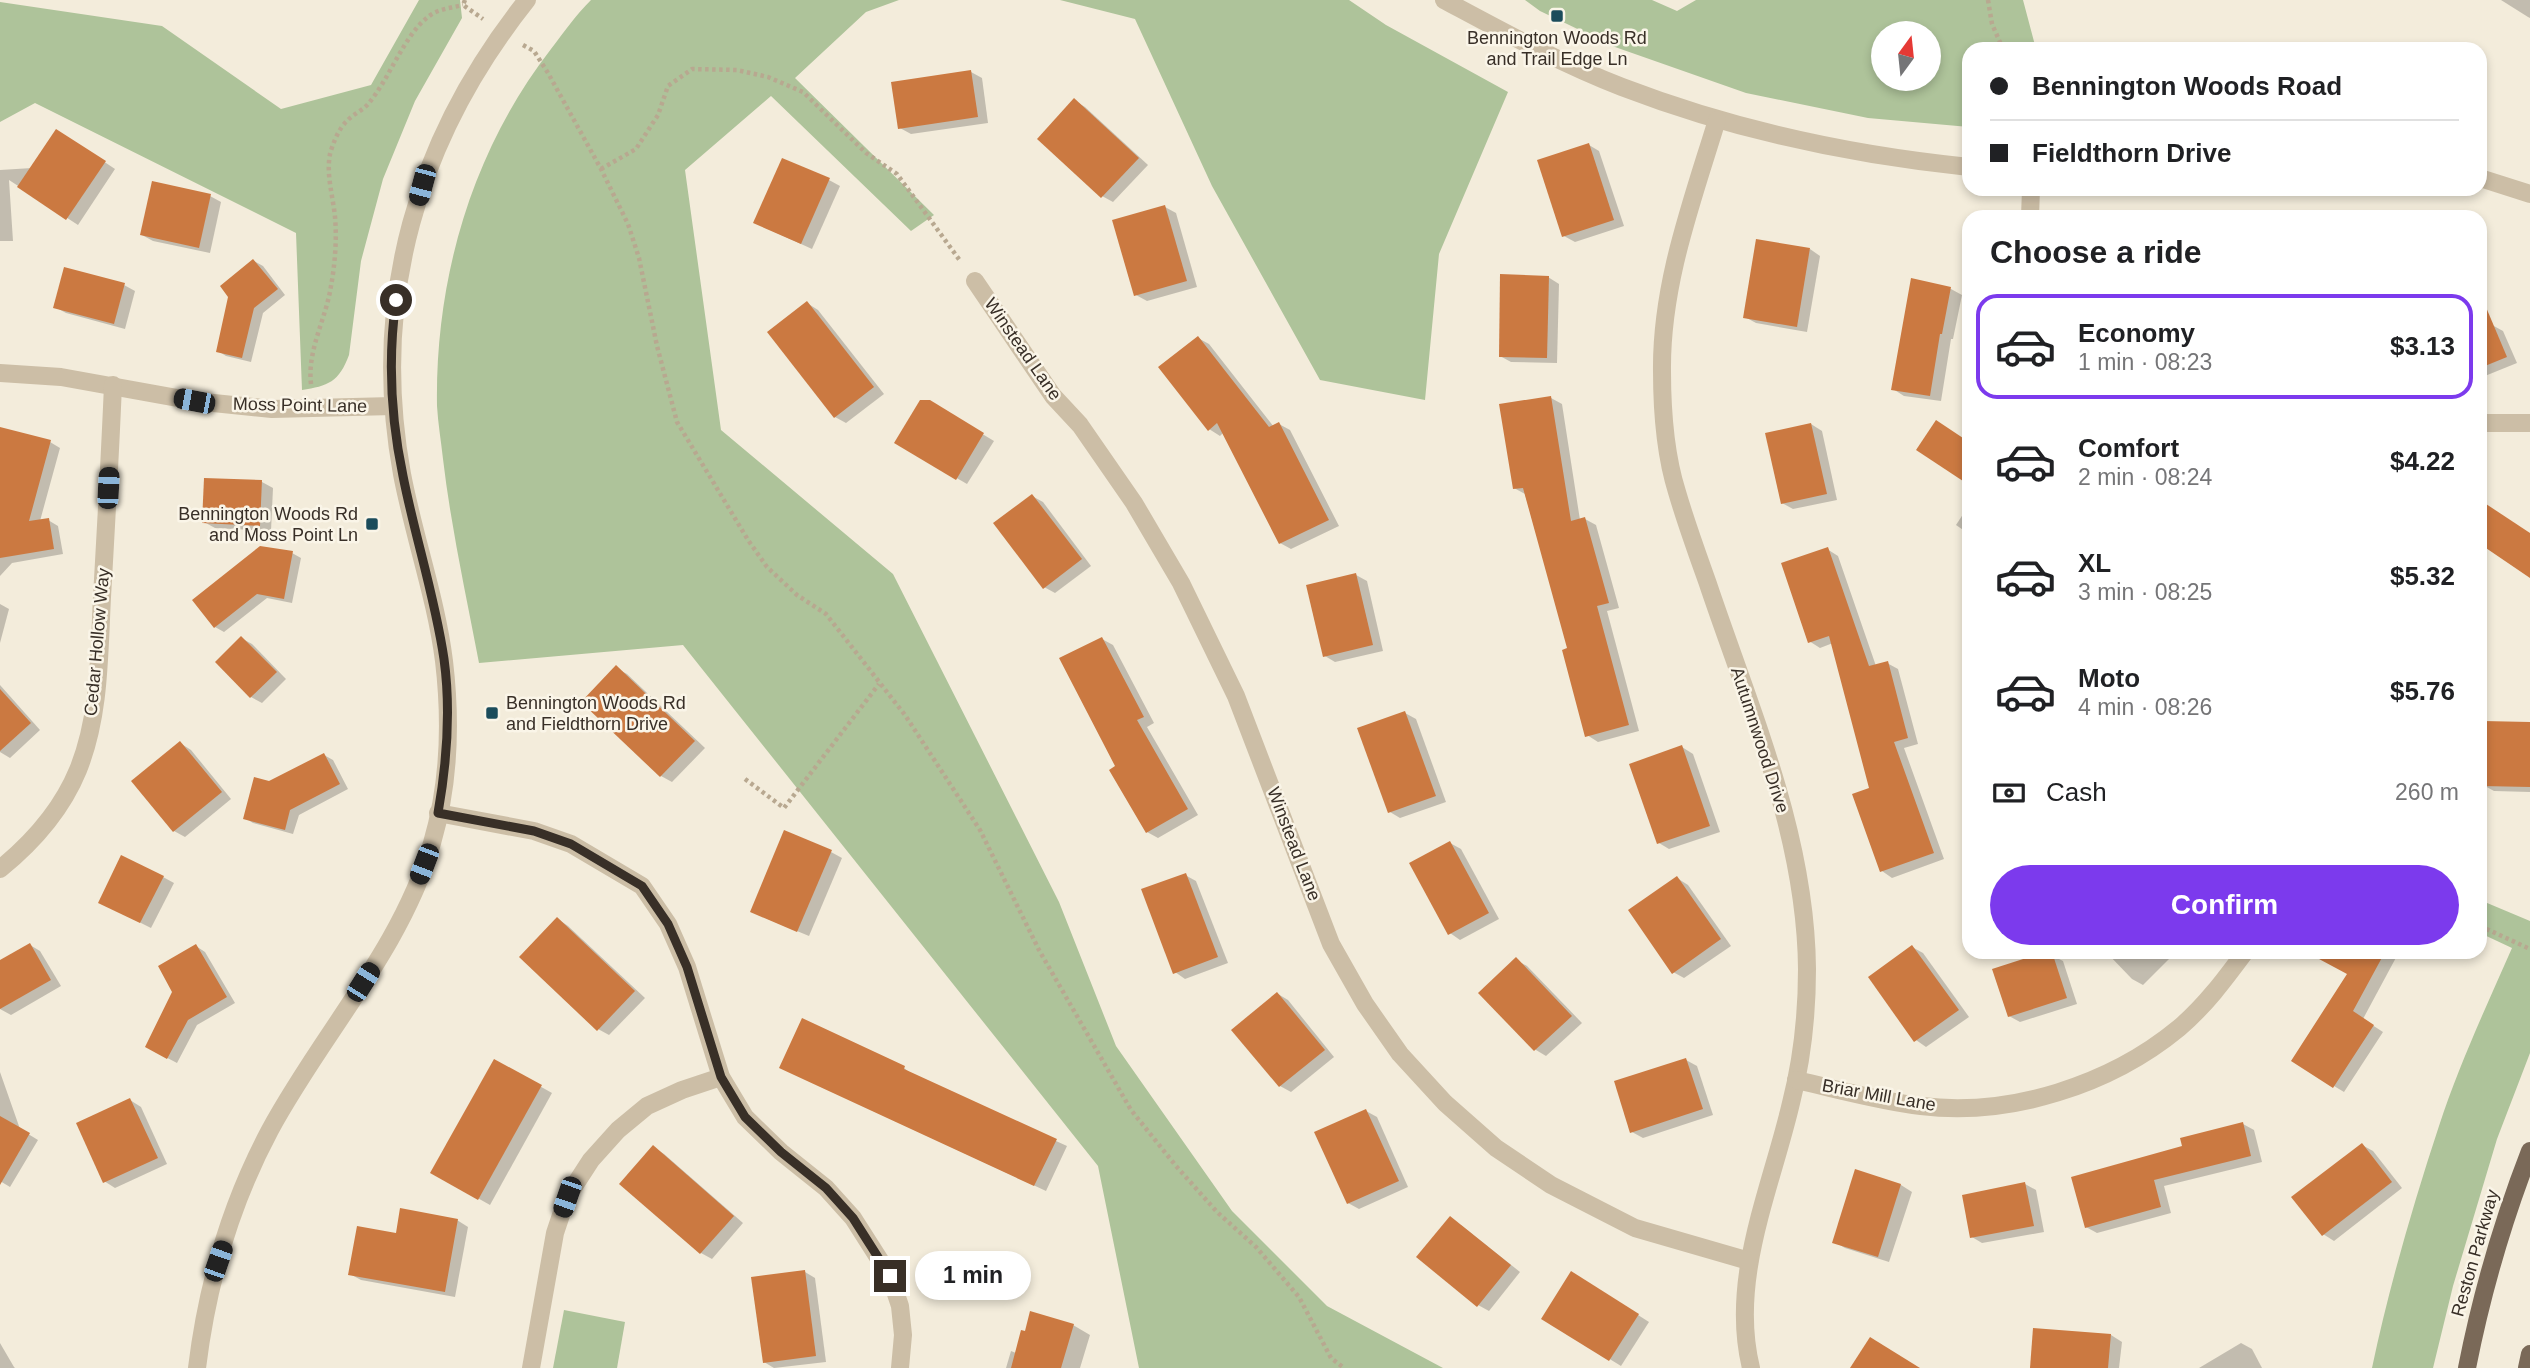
<!DOCTYPE html>
<html lang="en">
<head>
<meta charset="utf-8">
<style>
	body { margin:0; font-family:Arial,sans-serif; background:#f6f6f6; color:#202124; height:100vh; display:flex; flex-direction:column; font-size:26px; white-space:nowrap }
	* { box-sizing:border-box; margin:0 }
	p { font-size:23px; color:#757577 }
	.icon { flex:none; width:38px; height:38px; fill:none; stroke:currentColor; stroke-width:2; stroke-linecap:round; stroke-linejoin:round }
	.map { position:relative; flex:1; overflow:hidden }
	.details { position:absolute; left:1962px; top:210px; width:525px; height:749px; display:flex; flex-direction:column; background:#fff; border-radius:21px; box-shadow:0 4px 10px #0003 }
	.details>* { flex:none }
	.guide { position:absolute; left:1962px; top:42px; width:525px; height:154px; border-radius:21px; box-shadow:0 4px 10px #0003; display:grid; align-content:center; height:154px; padding:0 28px; background:#fff }
	.needle { width:46px; rotate:15deg }
	.buttons { position:absolute; left:1871px; top:21px; display:grid; gap:14px }
	.buttons a { display:grid; place-items:center; width:70px; height:70px; border-radius:50%; background:#fff; box-shadow:0 4px 10px #0003; font-size:35px }
	.end { position:absolute; width:32px; height:32px; margin:-16px; border:9px solid #382f27; background:#fff; box-shadow:0 0 0 4px #fff }
	.from { border-radius:50% }
	.bubble { position:absolute; height:49px; border-radius:24px; background:#fff; box-shadow:0 4px 10px #0003; font-size:23px; font-weight:700; line-height:49px; text-align:center }
	.car { position:absolute; width:21px; height:42px; margin:-21px -10px; border-radius:9px; box-shadow:0 0 5px 2px #0007; background:linear-gradient(#222 24%,#8ab4d8 0 40%,#222 0 76%,#8ab4d8 0 86%,#222 0) }
	.guide b { display:flex; align-items:center; gap:24px; height:66px; font-size:26px }
	.guide b+b { border-top:2px solid #e0e0e0 }
	.guide i { width:18px; height:18px; background:#202124 }
	ul { padding:0; list-style:none }
	li { display:flex; align-items:center; gap:21px; height:105px; margin:0 14px 10px; padding:0 14px; border:4px solid transparent; border-radius:21px }
	li div { flex:1 }
	li b { display:block; font-size:26px }
	li em { font-style:normal; font-weight:700 }
	li.current { border-color:#7c3aed }
	li>.icon { width:63px; height:63px; stroke-width:1.5 }
	h2 { padding:0 28px; font-size:32px; line-height:84px }
	.pay { display:flex; align-items:center; gap:18px; height:77px; padding:0 28px; font-size:26px }
	.pay p { margin-inline-start:auto }
	.action { display:flex; gap:14px; margin-top:auto; padding:14px 28px }
	.action a { flex:1; height:80px; border-radius:42px; background:#7c3aed; color:#fff; font-size:28px; font-weight:700; line-height:80px; text-align:center }
	.map>svg:first-child { display:block }
	.green { fill:#aec39a; fill-rule:evenodd }
	.shadow { fill:#0003 }
	.building { fill:#cb7941 }
	.lines { fill:none; stroke-linecap:round; stroke-linejoin:round }
	.path { stroke:#b8a890; stroke-width:4.5; stroke-dasharray:3.5 3.5; stroke-linecap:butt }
	.minor { stroke:#ccbea6; stroke-width:18 }
	.major { stroke:#7a6958; stroke-width:18 }
	.route { stroke:#382f27; stroke-width:9 }
	.poi-dot { fill:#1b4c5b; stroke:#faf5e8; stroke-width:2.5 }
	.labels { text-anchor:middle; dominant-baseline:central; stroke-width:5; stroke-linejoin:round; paint-order:stroke }
	.poi-label { font-size:18px; fill:#382f27; stroke:#faf5e8 }
	.street-label { font-size:18px; fill:#382f27; stroke:#faf5e8 }
</style>
</head>
<body>
<div class="map">
<svg width="2530" height="1368" viewBox="0 0 2530 1368">
	<rect width="100%" height="100%" fill="#f3ecdb"/>
	<g class="green">
		<path d="M419,0H460L462,18L415,101L383,179L361,261L349,355C339,382 328,386 302,390L296,233L35,103L0,122V2L162,26L281,109L371,85Z"/>
		<path d="M591,0H899L866,12L795,78L934,215L911,231L771,96L685,170L721,430L893,574L1059,902L1116,1046L1232,1211L1327,1306L1443,1368H1139L1098,1166L683,645L479,663C466,595 451,527 443,459C441,441 438,423 437,406C435,278 472,151 551,49C564,32 576,15 591,0Z"/>
		<polygon points="1060,0 1349,0 1386,25 1508,92 1439,254 1425,400 1320,380 1212,186 1135,19"/>
		<path d="M1525,0H1652L1677,11L1696,0H2023L2036,49H1969V127L1868,118L1746,93L1615,47L1540,11ZM1928,33V79H1883V33Z"/>
		<path d="M2480,900L2530,921V1053L2497,1139L2453,1286L2433,1368H2372C2389,1287 2413,1205 2439,1126C2459,1065 2486,1007 2512,948L2480,933Z"/>
		<polygon points="564,1310 625,1322 617,1368 553,1368"/>
	</g>
	<g class="shadow">
		<polygon points="2501,0 2530,0 2530,18 2528,17"/>
		<polygon points="971,72 982,78 988,123 911,134 900,128"/>
		<polygon points="1075,101 1085,107 1148,165 1113,202 1102,196"/>
		<polygon points="67,137 115,169 78,225 9,180 13,241 0,241 0,170 32,168"/>
		<polygon points="1589,145 1599,151 1624,226 1575,242 1564,236"/>
		<polygon points="829,180 840,186 812,249 755,223"/>
		<polygon points="210,196 221,202 210,253 153,241 142,235"/>
		<polygon points="1165,207 1176,213 1197,287 1147,301 1136,295"/>
		<polygon points="1810,249 1820,256 1807,332 1756,323 1745,317"/>
		<polygon points="254,261 263,266 285,295 263,313 251,362 226,356 218,351"/>
		<polygon points="1548,277 1559,284 1557,363 1511,362 1500,356"/>
		<polygon points="1912,281 1951,289 1962,295 1953,339 1951,339 1941,401 1904,396 1893,389"/>
		<polygon points="124,285 135,291 125,329 66,313 55,307"/>
		<polygon points="807,303 818,310 884,394 846,423 835,417"/>
		<polygon points="2492,325 2503,331 2517,363 2480,378 2480,330"/>
		<polygon points="1198,338 1209,344 1274,427 1279,424 1290,430 1339,526 1291,549 1280,543 1224,432 1220,436 1209,429"/>
		<polygon points="1551,398 1562,404 1580,520 1585,519 1596,525 1619,608 1607,611 1639,731 1598,742 1587,735 1569,649 1525,494 1514,488"/>
		<polygon points="929,402 994,441 967,484 896,443"/>
		<polygon points="1811,424 1822,431 1837,500 1793,509 1782,503"/>
		<polygon points="0,429 50,442 60,448 40,521 48,520 58,526 63,554 12,563 0,576"/>
		<polygon points="206,480 262,482 273,488 271,531 215,528 204,522"/>
		<polygon points="1032,496 1043,502 1091,566 1055,593 1044,587"/>
		<polygon points="1969,505 1969,534 1956,525"/>
		<polygon points="1827,549 1838,556 1876,666 1887,663 1898,669 1918,744 1904,748 1944,859 1892,878 1882,871 1871,789 1833,643 1820,648 1809,641"/>
		<polygon points="292,553 301,558 292,603 267,598 224,632 215,627"/>
		<polygon points="1356,575 1367,581 1383,651 1335,662 1325,656"/>
		<polygon points="0,604 9,609 0,643"/>
		<polygon points="241,638 252,644 286,679 262,703 251,697"/>
		<polygon points="1102,639 1113,645 1154,723 1147,727 1198,815 1158,838 1147,832 1117,767"/>
		<polygon points="616,668 627,674 705,748 672,782 661,776"/>
		<polygon points="0,685 40,730 10,758 0,752"/>
		<polygon points="1405,713 1416,719 1446,802 1400,818 1390,812"/>
		<polygon points="2530,724 2530,792 2494,791 2483,785"/>
		<polygon points="180,743 191,750 231,799 185,837 174,831"/>
		<polygon points="1682,747 1693,754 1720,832 1669,849 1659,843"/>
		<polygon points="324,755 333,760 348,789 299,815 293,834 253,823 245,818 269,783"/>
		<polygon points="1450,843 1461,849 1499,919 1460,940 1450,933"/>
		<polygon points="831,852 842,858 809,936 763,917"/>
		<polygon points="1185,875 1196,881 1228,963 1185,979 1175,972"/>
		<polygon points="163,877 174,883 151,928 111,908"/>
		<polygon points="1677,878 1688,885 1731,946 1684,978 1673,972"/>
		<polygon points="558,919 568,926 645,998 609,1035 598,1029"/>
		<polygon points="30,945 40,951 61,986 11,1015 0,1009 0,962"/>
		<polygon points="196,946 205,952 235,1003 197,1025 177,1063 156,1052"/>
		<polygon points="1912,947 1923,953 1969,1017 1926,1047 1916,1040"/>
		<polygon points="2106,952 2176,952 2143,985 2132,979"/>
		<polygon points="2340,952 2399,952 2363,1019 2383,1032 2344,1092 2334,1086 2349,973"/>
		<polygon points="2051,955 2063,961 2077,1004 2020,1022 2009,1016"/>
		<polygon points="1516,960 1527,966 1582,1023 1546,1056 1536,1050 1481,993"/>
		<polygon points="1278,994 1288,1000 1334,1057 1291,1092 1280,1086"/>
		<polygon points="1686,1060 1697,1066 1713,1115 1643,1138 1632,1132"/>
		<polygon points="495,1061 552,1093 490,1205 433,1173"/>
		<polygon points="904,1068 914,1076 1067,1146 1046,1191 792,1073"/>
		<polygon points="0,1072 20,1129 38,1140 10,1187 0,1181"/>
		<polygon points="130,1100 141,1107 167,1164 115,1188 104,1181"/>
		<polygon points="1366,1111 1377,1117 1408,1187 1359,1209 1348,1203"/>
		<polygon points="2243,1124 2254,1130 2262,1162 2164,1186 2171,1213 2097,1233 2086,1227 2184,1147"/>
		<polygon points="2362,1145 2373,1151 2402,1188 2334,1241 2323,1234"/>
		<polygon points="653,1147 664,1154 743,1223 712,1259 701,1253 622,1183"/>
		<polygon points="1857,1172 1901,1185 1912,1192 1889,1262 1845,1248 1835,1242"/>
		<polygon points="2025,1184 2036,1190 2044,1232 1982,1243 1972,1237"/>
		<polygon points="457,1220 468,1227 455,1297 361,1280 350,1274 397,1235"/>
		<polygon points="1461,1225 1520,1272 1489,1311 1478,1305"/>
		<polygon points="805,1272 815,1278 826,1362 774,1368 764,1362"/>
		<polygon points="1582,1279 1649,1322 1621,1366 1543,1318"/>
		<polygon points="1073,1325 1090,1335 1080,1368 1006,1368 1011,1351 1016,1353"/>
		<polygon points="2111,1335 2122,1342 2119,1368 2031,1368"/>
		<polygon points="0,1343 14,1367 15,1368 0,1368"/>
		<polygon points="2241,1343 2252,1349 2262,1368 2199,1368"/>
	</g>
	<g class="building">
		<polygon points="971,70 978,117 898,129 891,82"/>
		<polygon points="1074,98 1139,158 1101,198 1037,139"/>
		<polygon points="56,129 106,161 66,220 17,187"/>
		<polygon points="1589,143 1614,220 1562,237 1537,160"/>
		<polygon points="782,158 830,178 801,244 753,223"/>
		<polygon points="152,181 211,194 199,248 140,235"/>
		<polygon points="1165,205 1187,281 1134,296 1112,220"/>
		<polygon points="1756,239 1810,248 1797,327 1743,318"/>
		<polygon points="253,259 278,289 254,308 242,358 216,352 228,297 220,286"/>
		<polygon points="64,267 125,283 114,324 53,308"/>
		<polygon points="1500,274 1549,276 1547,358 1499,357"/>
		<polygon points="1911,278 1951,287 1942,334 1940,334 1930,396 1891,390"/>
		<polygon points="2480,293 2507,357 2480,368"/>
		<polygon points="807,301 874,387 834,418 767,332"/>
		<polygon points="1198,336 1269,427 1279,422 1329,520 1279,544 1217,423 1208,431 1158,367"/>
		<polygon points="1551,396 1571,521 1585,517 1609,603 1597,606 1629,725 1585,737 1562,650 1567,648 1523,488 1513,489 1499,404"/>
		<polygon points="920,400 930,400 984,433 956,480 894,443"/>
		<polygon points="1936,420 1969,442 1969,485 1916,450"/>
		<polygon points="1811,423 1827,494 1781,504 1765,433"/>
		<polygon points="0,427 51,440 29,521 49,518 54,549 0,558"/>
		<polygon points="204,478 262,480 260,526 202,523"/>
		<polygon points="1032,494 1082,559 1043,589 993,523"/>
		<polygon points="2480,500 2530,533 2530,578 2480,544"/>
		<polygon points="260,546 293,551 284,599 257,594 214,628 192,600"/>
		<polygon points="1828,547 1869,666 1888,661 1908,738 1894,742 1934,853 1880,872 1852,794 1869,788 1829,636 1808,643 1781,563"/>
		<polygon points="1356,573 1373,645 1323,657 1306,585"/>
		<polygon points="241,636 277,672 250,698 215,662"/>
		<polygon points="1102,637 1144,717 1137,720 1188,809 1146,833 1109,770 1115,766 1059,658"/>
		<polygon points="616,665 695,741 660,777 581,702"/>
		<polygon points="0,689 31,723 0,751"/>
		<polygon points="1405,711 1436,796 1388,813 1357,728"/>
		<polygon points="2483,721 2530,722 2530,787 2482,786"/>
		<polygon points="180,741 222,792 173,832 131,781"/>
		<polygon points="1682,745 1710,826 1657,844 1629,764"/>
		<polygon points="324,753 340,784 290,810 285,830 243,819 254,777 269,781"/>
		<polygon points="784,830 832,850 797,932 750,912"/>
		<polygon points="1450,841 1489,913 1448,935 1409,863"/>
		<polygon points="121,855 164,876 140,923 98,903"/>
		<polygon points="1186,873 1218,957 1173,974 1141,889"/>
		<polygon points="1677,876 1721,939 1672,974 1628,910"/>
		<polygon points="557,917 635,991 597,1031 519,957"/>
		<polygon points="30,943 51,980 0,1009 0,960"/>
		<polygon points="196,944 227,997 188,1020 167,1059 145,1047 172,992 158,966"/>
		<polygon points="1912,945 1959,1010 1914,1042 1868,977"/>
		<polygon points="2045,952 2052,952 2067,998 2008,1017 1992,969"/>
		<polygon points="2306,952 2385,952 2353,1011 2374,1025 2333,1088 2291,1061 2347,974"/>
		<polygon points="1516,957 1572,1016 1534,1051 1478,993"/>
		<polygon points="1277,992 1325,1050 1279,1087 1231,1030"/>
		<polygon points="802,1018 905,1066 904,1069 1057,1139 1034,1186 779,1068"/>
		<polygon points="1686,1058 1703,1109 1630,1133 1614,1081"/>
		<polygon points="494,1059 542,1085 478,1200 430,1173"/>
		<polygon points="130,1098 158,1158 103,1183 76,1123"/>
		<polygon points="1366,1109 1399,1181 1347,1204 1314,1132"/>
		<polygon points="0,1116 30,1133 0,1185"/>
		<polygon points="2243,1122 2251,1156 2154,1180 2161,1207 2085,1228 2071,1177 2182,1146 2180,1138"/>
		<polygon points="2362,1143 2392,1182 2322,1236 2291,1197"/>
		<polygon points="653,1145 734,1216 700,1254 619,1184"/>
		<polygon points="1855,1169 1901,1184 1878,1257 1832,1243"/>
		<polygon points="2025,1182 2034,1226 1970,1238 1962,1195"/>
		<polygon points="400,1208 458,1219 445,1292 348,1275 357,1226 396,1233"/>
		<polygon points="1450,1216 1511,1265 1477,1307 1416,1257"/>
		<polygon points="805,1270 816,1356 763,1363 751,1277"/>
		<polygon points="1571,1271 1639,1314 1609,1361 1541,1319"/>
		<polygon points="1030,1311 1074,1324 1061,1368 1011,1368 1021,1330 1025,1331"/>
		<polygon points="2033,1328 2111,1334 2108,1368 2030,1368"/>
		<polygon points="1870,1337 1920,1368 1850,1368"/>
	</g>
	<g class="lines">
		<g class="path">
			<polyline points="465,0 463,5 483,19"/>
			<polyline points="1988,0 1992,24 2003,49"/>
			<polyline points="523,45 534,51 548,73 601,169 628,224 639,258 657,346 677,422 748,540 767,567 797,595 826,614 905,715 980,830 1039,950 1131,1110 1176,1166 1217,1212 1256,1247 1299,1297 1331,1358 1344,1368"/>
			<polyline points="601,169 636,149 658,115 668,86 692,69 737,70 768,77 803,92 866,153 897,174 961,262"/>
			<path d="M311,384C307,350 326,319 331,286C335,264 337,239 335,217C333,196 326,175 330,154C333,143 339,128 347,121C353,114 362,111 368,104C389,80 404,35 428,17C437,9 451,8 463,5"/>
			<polyline points="745,779 784,808 879,684"/>
			<polyline points="2480,926 2530,949"/>
		</g>
		<g class="minor">
			<path d="M1444,0C1502,31 1560,63 1622,87C1734,130 1850,155 1969,167"/>
			<path d="M1717,120C1692,202 1661,284 1662,371C1662,410 1665,454 1677,492C1686,523 1697,553 1708,584C1750,709 1806,835 1807,969C1807,1013 1802,1060 1791,1103C1771,1189 1729,1279 1751,1368"/>
			<polyline points="2480,178 2530,194"/>
			<polyline points="2030,217 2031,189"/>
			<polyline points="975,281 1053,396 1080,425 1134,503 1181,583 1236,696 1331,944 1365,1004 1400,1054 1445,1103 1496,1148 1551,1185 1635,1228 1749,1261"/>
			<polyline points="0,373 61,377 194,401 272,409 393,406"/>
			<polyline points="2480,423 2530,423"/>
			<polyline points="438,813 534,831 571,844 642,886 668,924 687,967 721,1077 745,1117 781,1152 826,1188 853,1218 890,1276 900,1306 903,1335 900,1368"/>
			<path d="M0,869C32,843 62,809 78,770C100,716 99,655 102,597C106,527 110,456 113,385"/>
			<path d="M1796,1080C1837,1089 1879,1101 1921,1106C2010,1117 2110,1085 2179,1028C2205,1006 2225,979 2245,952"/>
			<path d="M197,1368C207,1286 231,1203 270,1130C321,1035 402,948 432,843C449,785 451,720 444,661C436,598 414,537 402,474C370,299 417,138 527,0"/>
			<polyline points="531,1368 555,1233 567,1197 591,1160 618,1130 647,1106 682,1090 721,1077"/>
		</g>
		<g class="major">
			<path d="M2467,1368C2482,1292 2502,1223 2530,1151"/>
			<polyline points="2527,1368 2530,1354"/>
		</g>
	</g>
	<g class="lines">
		<path class="route" d="M396,300C388,357 391,419 403,476C415,537 435,597 444,659C451,710 447,762 438,813L534,831L571,844L642,886L668,924L687,967L721,1077L745,1117L781,1152L826,1188L853,1218L890,1276"/>
	</g>
	<g class="poi-dot">
		<rect x="1550" y="9" width="14" height="14" rx="3.5"/>
		<rect x="365" y="517" width="14" height="14" rx="3.5"/>
		<rect x="485" y="706" width="14" height="14" rx="3.5"/>
	</g>
	<g class="labels">
		<g class="poi-label">
			<text x="1557" y="38">Bennington Woods Rd<tspan x="1557" dy="21">and Trail Edge Ln</tspan></text>
			<text x="358" y="514" text-anchor="end">Bennington Woods Rd<tspan x="358" dy="21">and Moss Point Ln</tspan></text>
			<text x="506" y="703" text-anchor="start">Bennington Woods Rd<tspan x="506" dy="21">and Fieldthorn Drive</tspan></text>
		</g>
		<g class="street-label">
			<text transform="translate(1023 349) rotate(55)">Winstead Lane</text>
			<text transform="translate(300 405) rotate(1)">Moss Point Lane</text>
			<text transform="translate(97 642) rotate(-85)">Cedar Hollow Way</text>
			<text transform="translate(1760 740) rotate(72)">Autumnwood Drive</text>
			<text transform="translate(1294 844) rotate(69)">Winstead Lane</text>
			<text transform="translate(1879 1095) rotate(10)">Briar Mill Lane</text>
			<text transform="translate(2475 1253) rotate(-74)">Reston Parkway</text>
		</g>
	</g>
</svg>
<div class="buttons">
<a><svg class="needle" viewBox="-14 -14 28 28"><path d="M0-13l5 13h-10z" fill="#e53935"/><path d="M0 13l5-13h-10z" fill="#757577"/></svg></a>
</div>
<i class="end from" style="left:396px;top:300px"></i>
<i class="end" style="left:890px;top:1276px"></i>
<div class="bubble" style="left:915px;top:1251px;width:116px">1 min</div>
<i class="car" style="left:422px;top:185px;rotate:195deg"></i>
<i class="car" style="left:194px;top:401px;rotate:281deg"></i>
<i class="car" style="left:108px;top:488px;rotate:3deg"></i>
<i class="car" style="left:424px;top:864px;rotate:201deg"></i>
<i class="car" style="left:363px;top:982px;rotate:32deg"></i>
<i class="car" style="left:567px;top:1197px;rotate:199deg"></i>
<i class="car" style="left:218px;top:1261px;rotate:19deg"></i>
<div class="guide">
<b><i class="from"></i>Bennington Woods Road</b>
<b><i></i>Fieldthorn Drive</b>
</div>
<section class="details">
<h2>Choose a ride</h2>
<ul>
<li class="current"><svg class="icon" aria-label="car" viewBox="0 0 24 24"><path d="M5 17H2v-5l4-1 3-4h7l3 4 3 1v5h-3M9 17h6M6 11h13"/><circle cx="7" cy="17" r="2"/><circle cx="17" cy="17" r="2"/></svg><div><b>Economy</b><p>1 min · 08:23</p></div><em>$3.13</em></li>
<li><svg class="icon" aria-label="car" viewBox="0 0 24 24"><path d="M5 17H2v-5l4-1 3-4h7l3 4 3 1v5h-3M9 17h6M6 11h13"/><circle cx="7" cy="17" r="2"/><circle cx="17" cy="17" r="2"/></svg><div><b>Comfort</b><p>2 min · 08:24</p></div><em>$4.22</em></li>
<li><svg class="icon" aria-label="car" viewBox="0 0 24 24"><path d="M5 17H2v-5l4-1 3-4h7l3 4 3 1v5h-3M9 17h6M6 11h13"/><circle cx="7" cy="17" r="2"/><circle cx="17" cy="17" r="2"/></svg><div><b>XL</b><p>3 min · 08:25</p></div><em>$5.32</em></li>
<li><svg class="icon" aria-label="car" viewBox="0 0 24 24"><path d="M5 17H2v-5l4-1 3-4h7l3 4 3 1v5h-3M9 17h6M6 11h13"/><circle cx="7" cy="17" r="2"/><circle cx="17" cy="17" r="2"/></svg><div><b>Moto</b><p>4 min · 08:26</p></div><em>$5.76</em></li>
</ul>
<div class="pay"><svg class="icon" aria-label="cash" viewBox="0 0 24 24"><path d="M3 7h18v10H3z"/><circle cx="12" cy="12" r="2"/></svg>Cash<p>260 m</p></div>
<div class="action"><a>Confirm</a></div>
</section>
</div>
</body>
</html>
